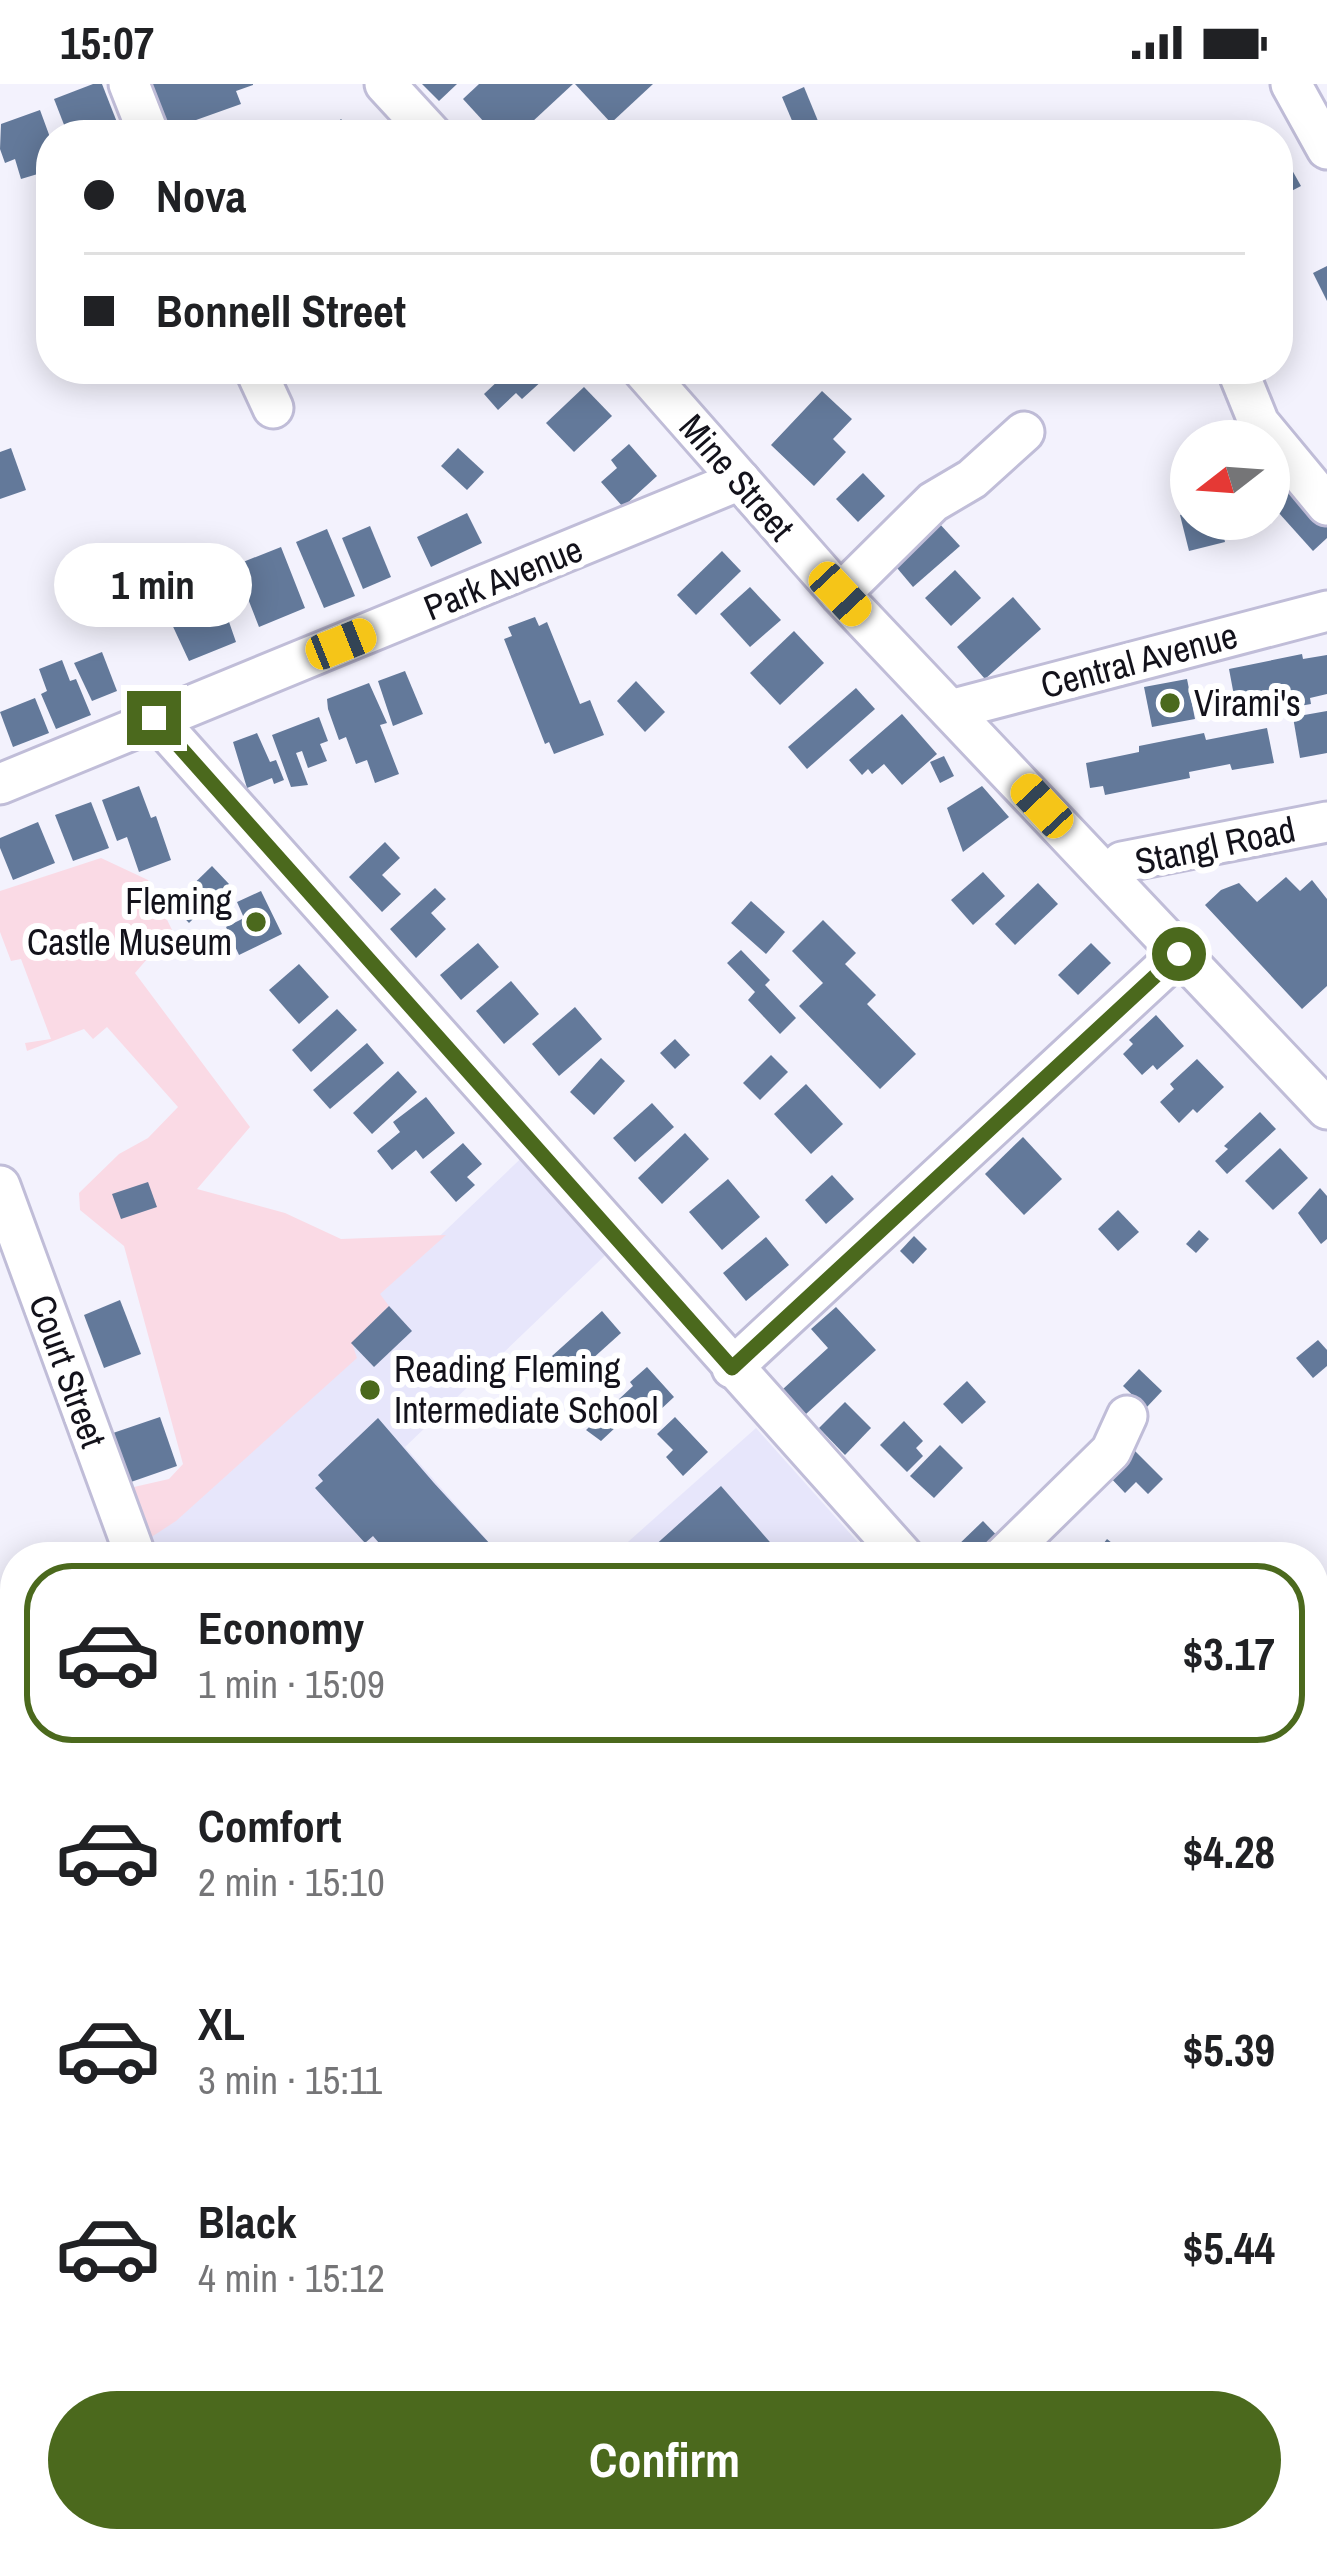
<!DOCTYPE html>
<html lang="en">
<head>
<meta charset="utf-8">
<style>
	body { margin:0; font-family:"Archivo Narrow",sans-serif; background:#f6f6f6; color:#202124; height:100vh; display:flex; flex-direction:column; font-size:45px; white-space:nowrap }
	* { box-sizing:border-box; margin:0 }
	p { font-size:39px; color:#757577 }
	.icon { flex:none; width:66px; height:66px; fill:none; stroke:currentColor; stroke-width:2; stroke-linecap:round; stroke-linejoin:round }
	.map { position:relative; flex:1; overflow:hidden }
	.side { position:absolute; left:0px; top:1458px; width:1329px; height:1011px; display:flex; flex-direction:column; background:#fff; border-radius:48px 48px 0 0; box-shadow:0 6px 30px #0003 }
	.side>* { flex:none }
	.top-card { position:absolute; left:36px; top:36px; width:1257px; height:264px; border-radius:48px; box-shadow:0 6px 30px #0003; display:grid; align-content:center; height:264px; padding:0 48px; background:#fff }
	.needle { width:78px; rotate:253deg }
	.fabs { position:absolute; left:1170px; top:336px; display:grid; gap:24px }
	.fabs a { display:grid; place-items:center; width:120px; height:120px; border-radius:50%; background:#fff; box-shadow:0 6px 30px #0003; font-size:60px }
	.end { position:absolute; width:54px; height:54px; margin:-27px; border:15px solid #4b691d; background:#fff; box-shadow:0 0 0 6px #fff }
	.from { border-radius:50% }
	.bubble { position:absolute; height:84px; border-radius:42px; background:#fff; box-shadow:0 6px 30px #0003; font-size:39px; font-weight:700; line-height:84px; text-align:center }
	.car { position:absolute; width:36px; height:72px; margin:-36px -18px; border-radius:15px; box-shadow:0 0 9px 3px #0007; background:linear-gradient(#f5c518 24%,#345 0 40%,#f5c518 0 76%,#345 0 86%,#f5c518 0) }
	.top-card b { display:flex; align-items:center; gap:42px; height:114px; font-size:45px }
	.top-card b+b { border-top:3px solid #e0e0e0 }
	.top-card i { width:30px; height:30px; background:#202124 }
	ul { padding:21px 0 0; list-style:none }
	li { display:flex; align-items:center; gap:36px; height:180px; margin:0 24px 18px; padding:0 24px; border:6px solid transparent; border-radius:48px }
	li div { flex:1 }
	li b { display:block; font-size:45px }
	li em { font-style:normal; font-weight:700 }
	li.active { border-color:#4b691d }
	li>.icon { width:108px; height:108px; stroke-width:1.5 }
	.action { display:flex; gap:24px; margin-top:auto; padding:24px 48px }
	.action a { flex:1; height:138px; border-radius:72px; background:#4b691d; color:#fff; font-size:48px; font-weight:700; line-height:138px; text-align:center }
	.status { display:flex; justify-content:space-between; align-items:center; height:84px; padding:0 60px; background:#fff; direction:ltr }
	.status svg { height:33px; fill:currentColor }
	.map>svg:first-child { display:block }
	.built { fill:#e7e6fb }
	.green { fill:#fadae5 }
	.building { fill:#63799a }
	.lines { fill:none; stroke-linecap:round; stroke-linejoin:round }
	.minor-casing { stroke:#c0bdd8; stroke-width:45 }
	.path { stroke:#a5a4ae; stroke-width:4.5; stroke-dasharray:3 9; stroke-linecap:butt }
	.minor { stroke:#fff; stroke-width:39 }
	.route { stroke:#4b691d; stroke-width:15 }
	.poi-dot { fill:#4b691d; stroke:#fff; stroke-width:4.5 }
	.labels { text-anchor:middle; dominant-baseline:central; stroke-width:12; stroke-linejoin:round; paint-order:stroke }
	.street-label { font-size:36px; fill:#13121b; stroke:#fff }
	.poi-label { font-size:36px; fill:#13121b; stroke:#fff; text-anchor:start }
</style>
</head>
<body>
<div class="status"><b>15:07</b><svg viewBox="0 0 49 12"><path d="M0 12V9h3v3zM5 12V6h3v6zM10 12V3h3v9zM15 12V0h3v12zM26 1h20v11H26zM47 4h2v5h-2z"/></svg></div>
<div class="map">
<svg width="1327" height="2468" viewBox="0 0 1327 2468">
	<rect width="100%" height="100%" fill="#f3f2fd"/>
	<g class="built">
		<polygon points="534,1062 619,1158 405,1363 502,1473 141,1473 124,1442 379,1210"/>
		<polygon points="756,1344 871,1473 611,1473"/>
	</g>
	<g class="green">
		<polygon points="101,774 148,796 172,846 135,889 250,1043 197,1105 285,1129 341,1155 446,1151 380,1210 389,1222 352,1259 357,1274 176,1437 136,1463 112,1408 169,1395 183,1380 124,1162 80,1126 79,1109 119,1070 148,1054 178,1023 107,943 93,955 84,945 27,967 25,959 51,955 21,875 11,877 0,848 0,807"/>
		<polygon points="0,1750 15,1783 15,2358 0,2363"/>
		<polygon points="760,2454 955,2454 946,2468 771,2468"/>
		<polygon points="1095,2454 1291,2454 1327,2468 1081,2468"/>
	</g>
	<g class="building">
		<polygon points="93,0 102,0 122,51 68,51 54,15"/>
		<polygon points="136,0 253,0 253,1 236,7 241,20 154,51"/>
		<polygon points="422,0 457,0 439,17"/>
		<polygon points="479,0 573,0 518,51 496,51 463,15"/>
		<polygon points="575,0 653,0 611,39"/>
		<polygon points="804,3 818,37 796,46 782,13"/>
		<polygon points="40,26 51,56 51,86 21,95 15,75 5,79 0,65 1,40"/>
		<polygon points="341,35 356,51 324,51"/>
		<polygon points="1283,70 1301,102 1278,114 1278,72"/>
		<polygon points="1327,182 1327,217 1313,189"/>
		<polygon points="522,285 555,285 522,315 516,309 498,326 484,310 501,294 506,299"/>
		<polygon points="584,303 612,332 574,368 546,339"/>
		<polygon points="822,307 852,335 833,355 846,368 814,402 771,361"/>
		<polygon points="629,360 657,392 623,423 601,398 617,384 611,376"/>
		<polygon points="11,364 26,406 0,415 0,368"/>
		<polygon points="458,364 484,388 467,406 441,382"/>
		<polygon points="863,389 885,412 858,438 836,415"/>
		<polygon points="1289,399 1327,441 1327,454 1313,467 1269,418"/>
		<polygon points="1191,428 1191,435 1220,435 1225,458 1189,467 1180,431"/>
		<polygon points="467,429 482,459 431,483 417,453"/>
		<polygon points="938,438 960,462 913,503 892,478"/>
		<polygon points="370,442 391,493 363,505 342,454"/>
		<polygon points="327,445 355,512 324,524 296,458"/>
		<polygon points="281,463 305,524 259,543 243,502 251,499 243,478"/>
		<polygon points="722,467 741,487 696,531 677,511"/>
		<polygon points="955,486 981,514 951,542 925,514"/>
		<polygon points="203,489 213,515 220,512 236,558 189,577 169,534 176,531 166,507"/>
		<polygon points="750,503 781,536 750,563 720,530"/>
		<polygon points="1013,513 1041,545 985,595 957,563"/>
		<polygon points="535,533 539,542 547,538 580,620 590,616 604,651 554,670 549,658 545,660 504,555 512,552 508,543"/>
		<polygon points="794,547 824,579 780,621 750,589"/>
		<polygon points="102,568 117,607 92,617 74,579"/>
		<polygon points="1302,570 1303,575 1327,571 1327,610 1310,614 1311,620 1238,633 1229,585"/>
		<polygon points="62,576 70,597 76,595 91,631 56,645 41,610 47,607 39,585"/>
		<polygon points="405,587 423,630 393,642 378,597"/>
		<polygon points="1187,595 1195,635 1152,643 1144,603"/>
		<polygon points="636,597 665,628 645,648 617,617"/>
		<polygon points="369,599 387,639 380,641 399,690 375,699 367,676 356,680 346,653 339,656 328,625 327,615"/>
		<polygon points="856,604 875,625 807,685 788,663"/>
		<polygon points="35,614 49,649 13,663 0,628"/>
		<polygon points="1327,627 1327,669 1300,674 1293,633"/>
		<polygon points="902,630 937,670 902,701 884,680 872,690 868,685 862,691 849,676"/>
		<polygon points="319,633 328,657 320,660 327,677 308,684 302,667 296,669 308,701 291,703 272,651"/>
		<polygon points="1267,644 1274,679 1232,686 1230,680 1189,688 1190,694 1105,711 1103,702 1090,704 1086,679 1139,668 1139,662 1204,649 1206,656"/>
		<polygon points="257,649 270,678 276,676 284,696 274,700 272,694 247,704 233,658"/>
		<polygon points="944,672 954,692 940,699 930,678"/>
		<polygon points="139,702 151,734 156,732 171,776 139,788 127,753 117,757 102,716"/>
		<polygon points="982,702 1009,733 963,768 947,724"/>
		<polygon points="91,718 109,764 73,777 55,731"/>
		<polygon points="38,738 55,779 13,796 0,764 0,754"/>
		<polygon points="385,758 400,774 382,791 401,810 382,828 349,793"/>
		<polygon points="212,782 229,800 189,839 172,821"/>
		<polygon points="983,788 1005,812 973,841 951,816"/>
		<polygon points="1286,793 1300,807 1312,796 1327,815 1327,902 1302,925 1205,821 1221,806 1239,799 1257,818"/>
		<polygon points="1038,799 1058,820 1015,861 995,840"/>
		<polygon points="435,804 446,815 431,829 446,845 416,874 390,845"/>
		<polygon points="261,807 282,850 239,871 226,843 244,834 237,818"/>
		<polygon points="751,817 785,848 766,870 731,839"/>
		<polygon points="823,836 856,869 845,880 876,911 867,920 916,970 880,1005 799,922 823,899 792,867"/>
		<polygon points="478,859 499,883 461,916 440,891"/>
		<polygon points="1091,859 1111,879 1078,911 1058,891"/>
		<polygon points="741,866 770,896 765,901 796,934 780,950 748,916 755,908 727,879"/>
		<polygon points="299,880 329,913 299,940 269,906"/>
		<polygon points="511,897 539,930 504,960 476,927"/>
		<polygon points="575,923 602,955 559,992 532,960"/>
		<polygon points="337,925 357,946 311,988 292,966"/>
		<polygon points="1156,931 1184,962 1157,986 1153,981 1142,991 1123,970 1133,960 1129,956"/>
		<polygon points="675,955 690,971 675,985 660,969"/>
		<polygon points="367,959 384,979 330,1025 313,1006"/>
		<polygon points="771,971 788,988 760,1016 743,999"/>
		<polygon points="601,974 625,997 594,1031 570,1008"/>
		<polygon points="1197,975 1224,1003 1197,1029 1193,1025 1179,1039 1160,1018 1174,1005 1170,1000"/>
		<polygon points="398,987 417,1008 372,1050 353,1029"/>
		<polygon points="806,1000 843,1040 811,1070 774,1030"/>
		<polygon points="426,1013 455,1049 423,1075 416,1066 392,1086 377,1067 400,1048 393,1038"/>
		<polygon points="652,1019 674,1043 635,1078 613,1054"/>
		<polygon points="1260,1028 1276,1045 1227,1090 1215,1077 1228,1065 1224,1062"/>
		<polygon points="685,1049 709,1075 662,1120 638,1094"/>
		<polygon points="1023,1053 1062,1095 1024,1131 985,1090"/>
		<polygon points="463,1059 482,1080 467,1093 475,1101 456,1118 430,1088"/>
		<polygon points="1280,1064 1308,1094 1273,1126 1245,1097"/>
		<polygon points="832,1091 854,1115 826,1140 805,1116"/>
		<polygon points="728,1095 760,1133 722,1166 689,1128"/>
		<polygon points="148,1098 157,1123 121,1135 112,1110"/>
		<polygon points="1320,1104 1327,1112 1327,1155 1321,1160 1298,1129"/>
		<polygon points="1118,1126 1139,1148 1118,1167 1098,1145"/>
		<polygon points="1199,1146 1209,1155 1196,1169 1186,1160"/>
		<polygon points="914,1152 927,1165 913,1180 900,1167"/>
		<polygon points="766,1153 789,1181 746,1217 723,1189"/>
		<polygon points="120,1216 141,1270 104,1284 84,1231"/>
		<polygon points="389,1222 412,1247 374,1283 351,1259"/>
		<polygon points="836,1223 876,1266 806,1330 783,1305 828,1264 811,1245"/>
		<polygon points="602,1227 621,1249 571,1294 552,1272"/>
		<polygon points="1318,1256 1327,1266 1327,1282 1313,1294 1296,1274"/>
		<polygon points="647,1283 674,1313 659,1327 647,1314 601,1357 586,1346 633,1302 630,1298"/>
		<polygon points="1139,1285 1162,1307 1146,1324 1123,1302"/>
		<polygon points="967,1297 986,1318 962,1340 943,1320"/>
		<polygon points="845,1318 871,1344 845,1371 819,1344"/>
		<polygon points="160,1333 177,1382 131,1398 113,1349"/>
		<polygon points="675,1333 708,1368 683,1392 666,1373 673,1366 657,1350"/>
		<polygon points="378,1334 434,1399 502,1473 391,1473 373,1452 365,1459 315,1404 323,1397 318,1391"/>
		<polygon points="904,1337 923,1357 916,1364 923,1372 907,1388 880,1361"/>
		<polygon points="940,1361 963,1384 934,1414 910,1392"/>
		<polygon points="1133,1365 1163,1395 1148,1410 1136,1398 1125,1409 1108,1391"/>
		<polygon points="721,1402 783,1473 642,1473"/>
		<polygon points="983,1437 1005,1460 991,1473 963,1473 955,1464"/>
		<polygon points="1107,1455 1129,1473 1093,1473"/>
		<polygon points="1327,1757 1327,1783 1321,1788 1327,1797 1314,1808 1314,1768"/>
		<polygon points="1327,1841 1327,1875 1314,1859 1314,1852"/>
		<polygon points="1319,2040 1327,2048 1327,2086 1320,2093 1314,2087 1314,2045"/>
		<polygon points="52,2454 206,2454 172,2468 58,2468"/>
		<polygon points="385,2454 471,2454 485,2468 399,2468"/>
		<polygon points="786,2454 835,2454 847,2468 797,2468"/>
	</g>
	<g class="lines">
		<defs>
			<g id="minor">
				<polyline points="129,0 149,51"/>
				<polyline points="385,0 432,51"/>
				<polyline points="1291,0 1327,65"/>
				<polyline points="255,285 273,324"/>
				<polyline points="642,285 840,510 1327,1025"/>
				<polyline points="1237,285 1259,339 1327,421"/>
				<polyline points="840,510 933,418 972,395 1024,348"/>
				<polyline points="950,626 1327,527"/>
				<polyline points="155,634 904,1473"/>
				<polyline points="0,700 740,396"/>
				<polyline points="1108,792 1122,778 1327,738"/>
				<polyline points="0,1102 136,1473"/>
				<polyline points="732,1284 1179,870"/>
				<polyline points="1003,1473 1111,1367 1127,1332"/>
				<polyline points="8,1708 15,1727"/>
				<polyline points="1314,1928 1327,1943"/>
				<polyline points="0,2383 15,2377"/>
				<polyline points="375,2454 387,2468"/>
				<polyline points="653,2454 665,2468"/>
				<polyline points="727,2454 740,2468"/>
				<polyline points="197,2468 234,2454"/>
			</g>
		</defs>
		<use href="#minor" class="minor-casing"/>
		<g class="path">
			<polyline points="1165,2454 1188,2468"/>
			<polyline points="1142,2468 1158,2454"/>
		</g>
		<use href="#minor" class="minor"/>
	</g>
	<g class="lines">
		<polyline class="route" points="154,634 732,1284 1179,870"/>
	</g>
	<g class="poi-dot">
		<circle cx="1170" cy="619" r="12"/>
		<circle cx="256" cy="838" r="12"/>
		<circle cx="370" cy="1306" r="12"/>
	</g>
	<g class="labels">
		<g class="street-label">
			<text transform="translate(737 393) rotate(49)">Mine Street</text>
			<text transform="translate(503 494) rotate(-22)">Park Avenue</text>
			<text transform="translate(1139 576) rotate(-15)">Central Avenue</text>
			<text transform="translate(1215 761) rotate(-12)">Stangl Road</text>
			<text transform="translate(68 1287) rotate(70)">Court Street</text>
		</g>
		<g class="poi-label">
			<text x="1194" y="619">Virami's</text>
			<text x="232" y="817" text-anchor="end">Fleming<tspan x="232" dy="41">Castle Museum</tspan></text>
			<text x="394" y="1285">Reading Fleming<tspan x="394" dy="41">Intermediate School</tspan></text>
		</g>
	</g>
</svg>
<div class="fabs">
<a><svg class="needle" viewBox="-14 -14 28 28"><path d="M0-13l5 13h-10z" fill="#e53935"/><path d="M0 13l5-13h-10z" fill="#757577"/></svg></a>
</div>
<i class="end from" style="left:1179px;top:870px"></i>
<i class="end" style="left:154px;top:634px"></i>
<div class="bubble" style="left:54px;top:459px;width:198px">1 min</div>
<i class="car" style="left:840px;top:510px;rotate:137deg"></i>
<i class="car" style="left:341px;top:560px;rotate:68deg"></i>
<i class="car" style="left:1042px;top:722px;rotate:317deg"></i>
<div class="top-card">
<b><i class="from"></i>Nova</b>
<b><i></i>Bonnell Street</b>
</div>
<section class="side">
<ul>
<li class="active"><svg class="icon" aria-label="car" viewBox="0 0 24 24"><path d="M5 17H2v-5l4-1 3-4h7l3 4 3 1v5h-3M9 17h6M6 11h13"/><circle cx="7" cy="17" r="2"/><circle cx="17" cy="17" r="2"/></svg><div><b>Economy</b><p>1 min · 15:09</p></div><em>$3.17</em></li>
<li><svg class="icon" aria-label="car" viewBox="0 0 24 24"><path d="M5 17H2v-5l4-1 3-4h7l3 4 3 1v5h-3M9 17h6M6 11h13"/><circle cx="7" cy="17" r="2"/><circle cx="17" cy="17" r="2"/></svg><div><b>Comfort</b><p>2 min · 15:10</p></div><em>$4.28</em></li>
<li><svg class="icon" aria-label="car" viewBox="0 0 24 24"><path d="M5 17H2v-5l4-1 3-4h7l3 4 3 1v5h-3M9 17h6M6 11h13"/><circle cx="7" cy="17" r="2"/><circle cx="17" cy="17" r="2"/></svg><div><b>XL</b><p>3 min · 15:11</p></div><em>$5.39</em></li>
<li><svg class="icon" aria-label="car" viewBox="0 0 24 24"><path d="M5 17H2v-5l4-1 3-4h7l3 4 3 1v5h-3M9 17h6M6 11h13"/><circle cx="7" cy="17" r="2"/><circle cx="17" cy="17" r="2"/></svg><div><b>Black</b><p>4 min · 15:12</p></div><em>$5.44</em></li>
</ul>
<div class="action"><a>Confirm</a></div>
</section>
</div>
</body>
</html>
